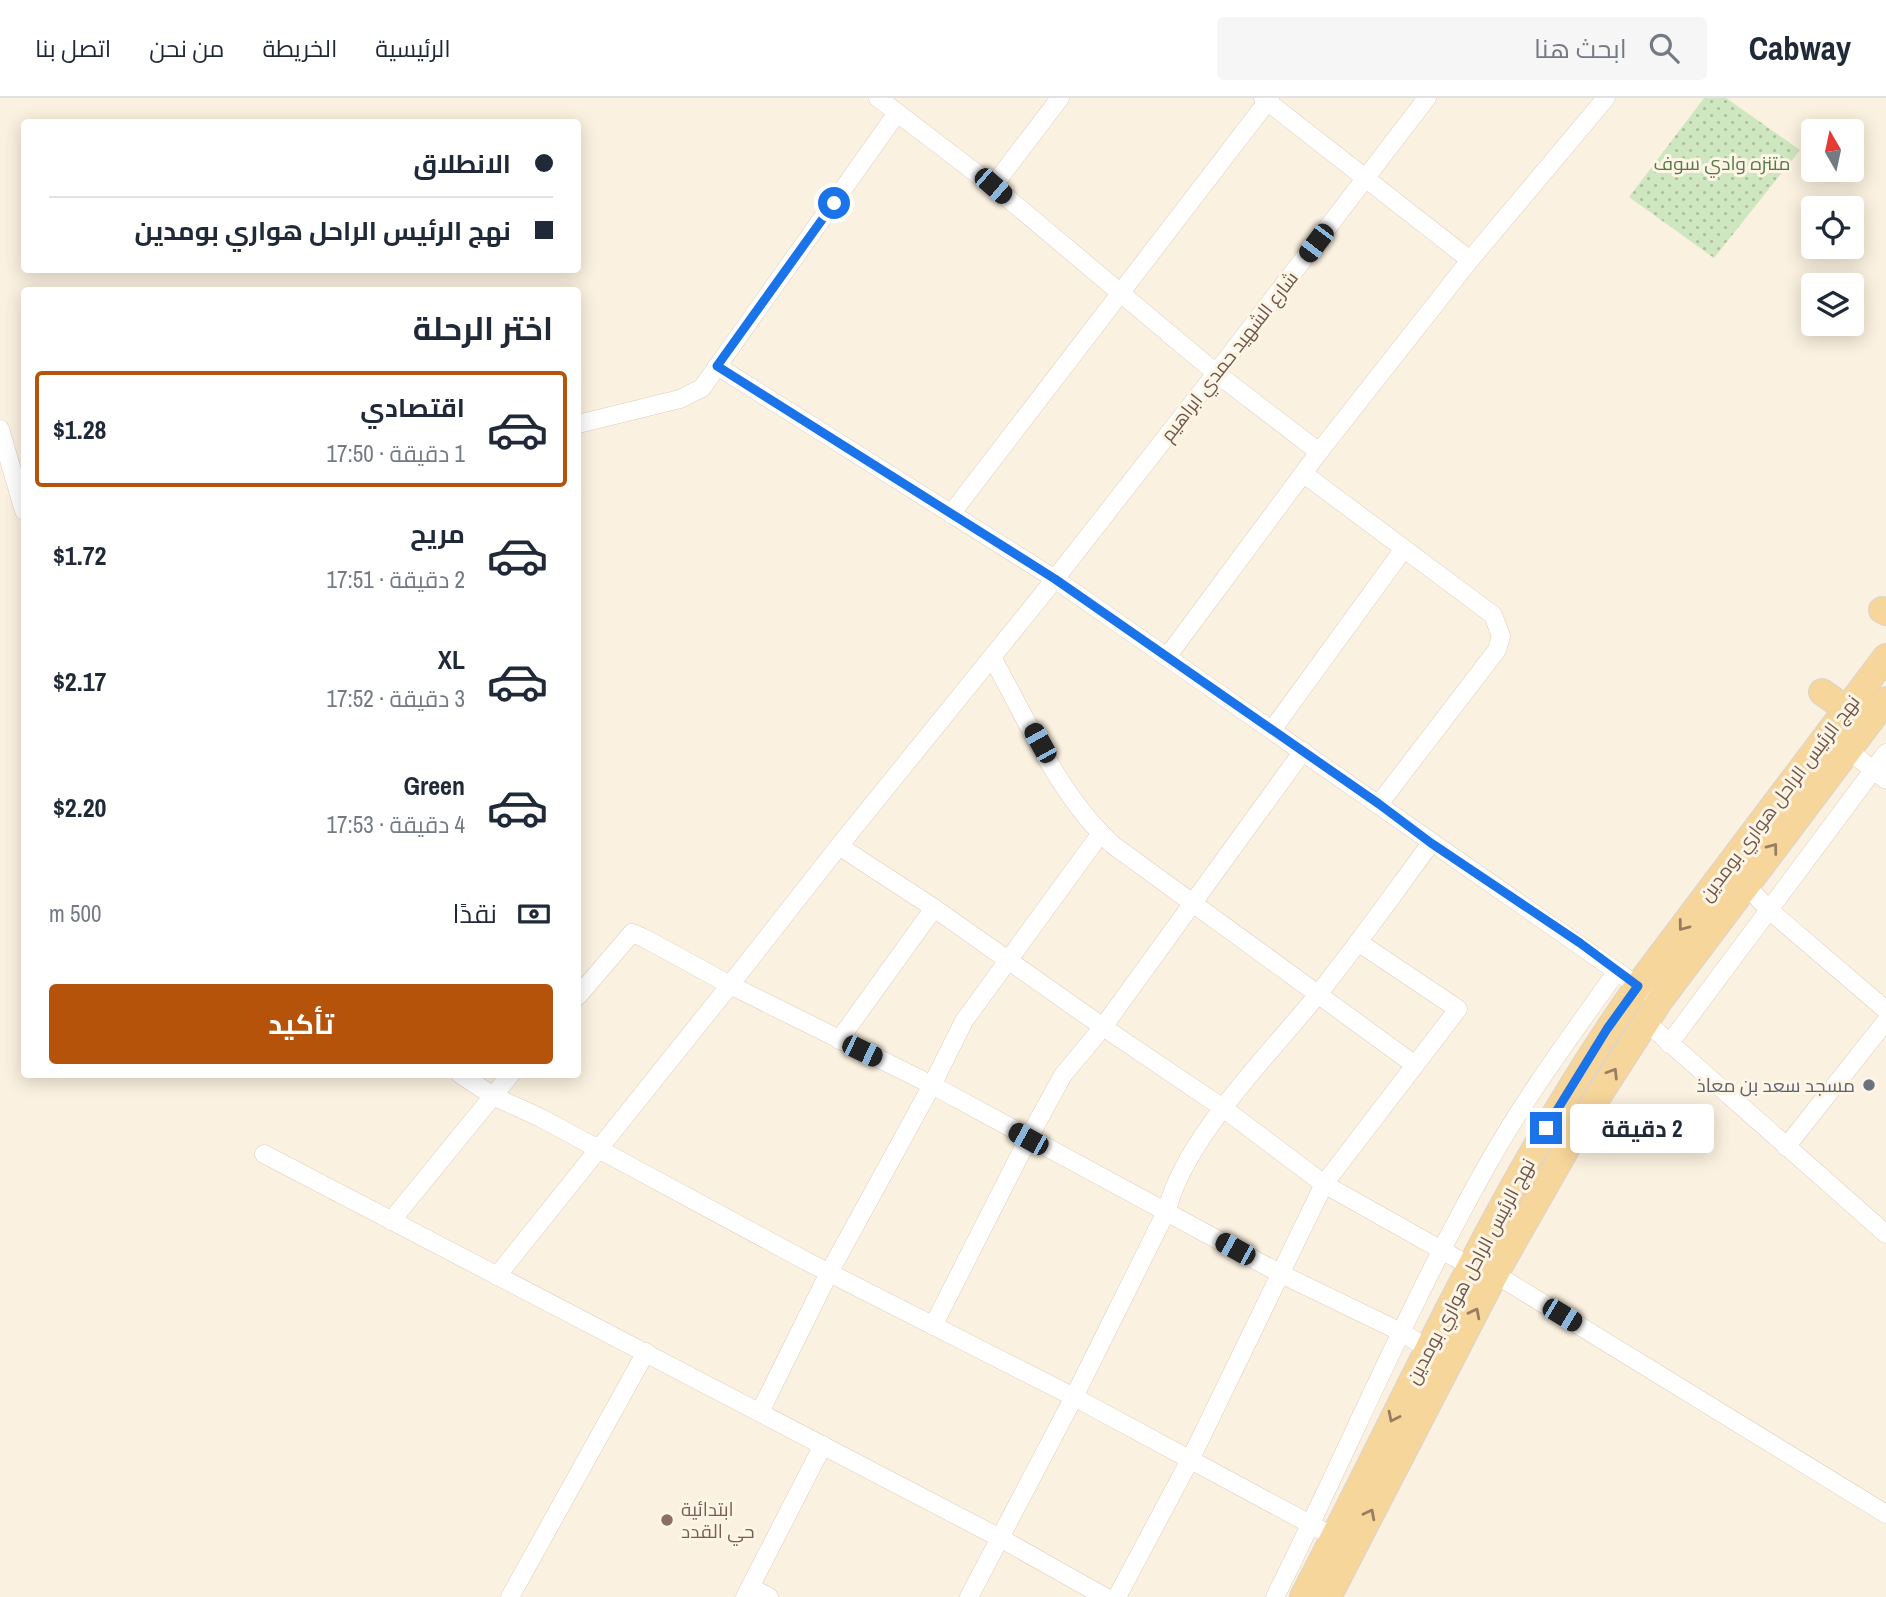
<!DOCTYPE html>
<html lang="ar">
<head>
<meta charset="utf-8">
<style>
	body { margin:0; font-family:"Archivo Narrow",Cairo,sans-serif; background:#f6f6f7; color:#1f2937; direction:rtl; height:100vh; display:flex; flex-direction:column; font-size:26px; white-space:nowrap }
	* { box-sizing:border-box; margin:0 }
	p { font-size:23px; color:#747a83 }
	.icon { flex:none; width:38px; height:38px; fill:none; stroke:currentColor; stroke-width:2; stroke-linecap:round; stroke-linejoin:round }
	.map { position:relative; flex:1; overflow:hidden; direction:ltr }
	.details { position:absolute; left:21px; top:189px; width:560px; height:791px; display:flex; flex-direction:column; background:#fff; border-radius:7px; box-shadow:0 4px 18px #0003; direction:rtl }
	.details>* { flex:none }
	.guide { position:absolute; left:21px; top:21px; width:560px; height:154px; border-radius:7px; box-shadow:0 4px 18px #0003; direction:rtl; display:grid; align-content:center; height:154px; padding:0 28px; background:#fff }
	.needle { width:46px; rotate:351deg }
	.controls { position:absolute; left:1801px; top:21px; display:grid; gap:14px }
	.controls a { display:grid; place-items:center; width:63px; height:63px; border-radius:7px; background:#fff; box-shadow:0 4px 18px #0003; font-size:35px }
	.end { position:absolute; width:32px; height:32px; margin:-16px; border:9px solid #1a73e8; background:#fff; box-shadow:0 0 0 4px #fff }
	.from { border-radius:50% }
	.bubble { position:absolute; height:49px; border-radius:7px; background:#fff; box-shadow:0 4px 18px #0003; font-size:23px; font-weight:700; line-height:49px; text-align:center; direction:rtl }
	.car { position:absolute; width:21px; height:42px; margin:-21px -10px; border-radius:9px; box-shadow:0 0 5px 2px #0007; background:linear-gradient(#222 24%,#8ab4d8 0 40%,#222 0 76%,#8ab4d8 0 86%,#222 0) }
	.guide b { display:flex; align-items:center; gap:24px; height:66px; font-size:26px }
	.guide b+b { border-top:2px solid #e0e1e3 }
	.guide i { width:18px; height:18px; background:#1f2937 }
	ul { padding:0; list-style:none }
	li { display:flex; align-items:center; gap:21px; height:116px; margin:0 14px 10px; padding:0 14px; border:4px solid transparent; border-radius:7px }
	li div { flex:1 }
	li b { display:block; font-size:26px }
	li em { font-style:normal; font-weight:700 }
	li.active { border-color:#b45309 }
	li>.icon { width:63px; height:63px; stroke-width:1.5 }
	h2 { padding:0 28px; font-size:32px; line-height:84px }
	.pay { display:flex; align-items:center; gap:18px; height:77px; padding:0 28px; font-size:26px }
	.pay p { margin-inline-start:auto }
	.primary-button { display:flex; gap:14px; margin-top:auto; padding:14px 28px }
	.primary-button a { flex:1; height:80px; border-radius:7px; background:#b45309; color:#fff; font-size:28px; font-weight:700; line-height:80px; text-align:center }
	header { display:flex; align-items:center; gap:42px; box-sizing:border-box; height:98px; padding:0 35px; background:#fff; border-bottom:2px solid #e0e1e3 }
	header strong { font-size:33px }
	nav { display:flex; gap:38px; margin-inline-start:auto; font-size:24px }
	.search { width:490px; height:63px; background:#f6f6f7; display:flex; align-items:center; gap:18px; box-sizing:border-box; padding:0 24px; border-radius:7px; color:#747a83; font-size:26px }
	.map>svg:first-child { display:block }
	.grass { fill:url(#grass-dots) }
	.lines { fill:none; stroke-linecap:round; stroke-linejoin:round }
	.minor-casing { stroke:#decdbd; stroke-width:19 }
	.primary-casing { stroke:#dad3d0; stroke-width:28 }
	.minor { stroke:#fff; stroke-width:18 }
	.primary { stroke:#f7d69b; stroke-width:26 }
	.oneway { stroke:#987d62 }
	.route { stroke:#1a73e8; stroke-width:9 }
	.worship-dot { fill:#6b7280; stroke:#fef5e6; stroke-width:2.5 }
	.education-dot { fill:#8d6e63; stroke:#fef5e6; stroke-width:2.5 }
	.labels { text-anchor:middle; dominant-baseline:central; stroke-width:6; stroke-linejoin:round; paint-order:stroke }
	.park-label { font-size:19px; fill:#547a45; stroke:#fef5e6 }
	.street-label { font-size:19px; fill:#705749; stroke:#fef5e6 }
	.worship-label { font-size:19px; fill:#5b616d; stroke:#fef5e6; text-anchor:end }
	.education-label { font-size:19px; fill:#785e54; stroke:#fef5e6; text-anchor:start }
</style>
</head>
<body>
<header>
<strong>Cabway</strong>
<div class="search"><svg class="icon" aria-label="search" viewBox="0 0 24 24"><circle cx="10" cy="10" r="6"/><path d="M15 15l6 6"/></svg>ابحث هنا</div>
<nav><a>الرئيسية</a><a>الخريطة</a><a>من نحن</a><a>اتصل بنا</a></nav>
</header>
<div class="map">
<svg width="1886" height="1499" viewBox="0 0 1886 1499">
	<defs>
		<pattern id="grass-dots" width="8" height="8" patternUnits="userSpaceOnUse" patternTransform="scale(1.75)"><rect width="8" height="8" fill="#cfe7c0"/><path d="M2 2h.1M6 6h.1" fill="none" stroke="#acbe9e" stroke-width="1.8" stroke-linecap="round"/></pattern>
	</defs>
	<rect width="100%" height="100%" fill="#fbf1e0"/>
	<polygon class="grass" points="1704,0 1726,0 1800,52 1714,160 1629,99"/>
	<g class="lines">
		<defs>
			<g id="minor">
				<polyline points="878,0 993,88"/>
				<polyline points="1060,0 993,88 1216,275 1319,354"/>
				<polyline points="1263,0 1470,162"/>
				<polyline points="717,268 1055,481 1645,893"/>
				<polyline points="578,326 680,301 702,290 897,15"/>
				<polyline points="0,331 24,413"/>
				<polyline points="1304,376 1493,517 1501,538 1497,552 1379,706"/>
				<polyline points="951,416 1270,0"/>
				<path d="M992,559C1027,622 1059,698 1113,747L1415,967"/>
				<polyline points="1167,559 1319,354 1470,162 1606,0"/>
				<polyline points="1272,632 1403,452"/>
				<polyline points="1848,652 1886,682"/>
				<polyline points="839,748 934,810 1103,929 1223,1010 1324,1086 1470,1168"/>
				<polyline points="1745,786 1769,812 1886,912"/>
				<polyline points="578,898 632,835 644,840 730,887 932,987 1281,1176 1401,1234 1427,1250"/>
				<polyline points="1645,923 1886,1136"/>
				<polyline points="839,942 934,810"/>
				<polyline points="1669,946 1886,655"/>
				<polyline points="460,976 493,998 541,1020 806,1163 1074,1299 1334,1439 1340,1445"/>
				<polyline points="1786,1049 1886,923"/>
				<polyline points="264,1056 1000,1440 1105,1499"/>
				<polyline points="391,1123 511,976"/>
				<polyline points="1495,1176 1886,1416"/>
				<polyline points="497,1178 730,887 839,748 1055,481 1216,275 1427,0"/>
				<polyline points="933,1228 1028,1041 1063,977 1103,929 1303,653"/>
				<polyline points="760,1314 829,1175 932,987 964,923 1101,735"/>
				<polyline points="750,1489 769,1499"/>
				<polyline points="510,1499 646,1254"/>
				<polyline points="745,1499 823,1347"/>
				<path d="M969,1499L1074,1299L1167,1112C1185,1039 1271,955 1319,895C1358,846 1394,795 1431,745"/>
				<polyline points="1117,1499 1191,1360 1324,1086 1458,911 1358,844"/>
				<path d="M1275,1499C1346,1357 1407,1210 1485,1071C1523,1002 1571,938 1617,873"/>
			</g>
			<g id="primary">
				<polyline points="1882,512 1886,514"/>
				<polyline points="1822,594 1860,621"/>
				<path d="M1303,1499C1411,1293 1503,1079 1638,888L1886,559"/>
				<polyline points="1328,1499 1495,1176 1581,1025 1660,902 1886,602"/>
			</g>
		</defs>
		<use href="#minor" class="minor-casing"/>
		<use href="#primary" class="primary-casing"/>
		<use href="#minor" class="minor"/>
		<use href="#primary" class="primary"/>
	</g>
	<defs><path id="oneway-chevron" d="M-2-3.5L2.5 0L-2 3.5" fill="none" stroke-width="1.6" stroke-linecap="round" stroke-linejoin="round" transform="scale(1.75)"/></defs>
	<g class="oneway">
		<use href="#oneway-chevron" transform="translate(1773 750) rotate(-53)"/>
		<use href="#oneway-chevron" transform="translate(1683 828) rotate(127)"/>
		<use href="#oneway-chevron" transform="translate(1613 975) rotate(-58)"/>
		<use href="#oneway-chevron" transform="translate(1475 1215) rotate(-63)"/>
		<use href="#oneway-chevron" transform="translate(1393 1319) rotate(116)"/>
		<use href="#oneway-chevron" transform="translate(1370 1416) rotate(-63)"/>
	</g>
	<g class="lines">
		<polyline class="route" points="834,105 717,268 1055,481 1379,706 1431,745 1580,845 1638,888 1607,931 1546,1030"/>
	</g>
	<circle class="worship-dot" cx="1869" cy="987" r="7"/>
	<circle class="education-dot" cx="667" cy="1422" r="7"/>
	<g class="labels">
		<g class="park-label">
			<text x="1722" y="65">متنزه وادي سوف</text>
		</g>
		<g class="street-label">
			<text transform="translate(1229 258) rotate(-52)">شارع الشهيد حمدي ابراهيم</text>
			<text transform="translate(1779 700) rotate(-53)">نهج الرئيس الراحل هواري بومدين</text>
			<text transform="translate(1470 1173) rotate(-62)">نهج الرئيس الراحل هواري بومدين</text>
		</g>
		<g class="worship-label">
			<text x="1855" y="987">مسجد سعد بن معاذ</text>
		</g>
		<g class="education-label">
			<text x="681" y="1411">ابتدائية<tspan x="681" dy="22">حي القدد</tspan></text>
		</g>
	</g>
</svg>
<div class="controls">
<a><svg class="needle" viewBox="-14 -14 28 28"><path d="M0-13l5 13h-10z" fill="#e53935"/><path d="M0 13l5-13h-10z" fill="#747a83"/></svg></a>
<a><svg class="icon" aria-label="locate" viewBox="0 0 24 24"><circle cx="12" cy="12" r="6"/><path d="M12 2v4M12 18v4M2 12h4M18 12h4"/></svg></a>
<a><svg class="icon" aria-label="layers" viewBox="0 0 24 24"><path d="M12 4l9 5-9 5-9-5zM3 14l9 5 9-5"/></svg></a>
</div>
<i class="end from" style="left:834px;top:105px"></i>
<i class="end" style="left:1546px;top:1030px"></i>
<div class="bubble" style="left:1570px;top:1006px;width:144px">2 دقيقة</div>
<i class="car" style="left:993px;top:88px;rotate:131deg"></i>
<i class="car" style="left:1316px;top:145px;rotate:217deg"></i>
<i class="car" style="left:1040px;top:645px;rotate:331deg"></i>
<i class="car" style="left:862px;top:953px;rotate:116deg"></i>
<i class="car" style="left:1028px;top:1041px;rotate:299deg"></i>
<i class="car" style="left:1235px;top:1151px;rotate:299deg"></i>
<i class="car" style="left:1562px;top:1217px;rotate:121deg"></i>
<div class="guide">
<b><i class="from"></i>الانطلاق</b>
<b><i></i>نهج الرئيس الراحل هواري بومدين</b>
</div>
<section class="details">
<h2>اختر الرحلة</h2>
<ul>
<li class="active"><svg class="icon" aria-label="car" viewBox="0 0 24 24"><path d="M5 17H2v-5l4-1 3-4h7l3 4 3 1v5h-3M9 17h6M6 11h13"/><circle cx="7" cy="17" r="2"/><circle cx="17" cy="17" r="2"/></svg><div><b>اقتصادي</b><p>1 دقيقة · 17:50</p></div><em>$1.28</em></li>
<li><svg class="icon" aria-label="car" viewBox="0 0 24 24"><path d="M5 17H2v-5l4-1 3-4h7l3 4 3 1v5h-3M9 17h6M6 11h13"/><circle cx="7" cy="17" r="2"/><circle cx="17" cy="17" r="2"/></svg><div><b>مريح</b><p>2 دقيقة · 17:51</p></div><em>$1.72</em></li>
<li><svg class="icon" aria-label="car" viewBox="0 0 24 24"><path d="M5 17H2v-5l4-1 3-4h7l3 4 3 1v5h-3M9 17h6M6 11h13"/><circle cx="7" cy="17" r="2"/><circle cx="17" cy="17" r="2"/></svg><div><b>XL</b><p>3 دقيقة · 17:52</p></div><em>$2.17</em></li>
<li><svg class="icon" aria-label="car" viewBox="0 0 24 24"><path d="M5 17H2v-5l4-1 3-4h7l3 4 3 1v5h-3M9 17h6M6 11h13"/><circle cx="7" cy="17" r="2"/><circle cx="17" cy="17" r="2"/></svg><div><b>Green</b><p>4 دقيقة · 17:53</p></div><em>$2.20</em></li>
</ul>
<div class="pay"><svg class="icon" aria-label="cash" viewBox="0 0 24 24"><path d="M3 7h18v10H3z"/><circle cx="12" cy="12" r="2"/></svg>نقدًا<p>500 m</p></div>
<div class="primary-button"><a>تأكيد</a></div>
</section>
</div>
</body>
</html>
